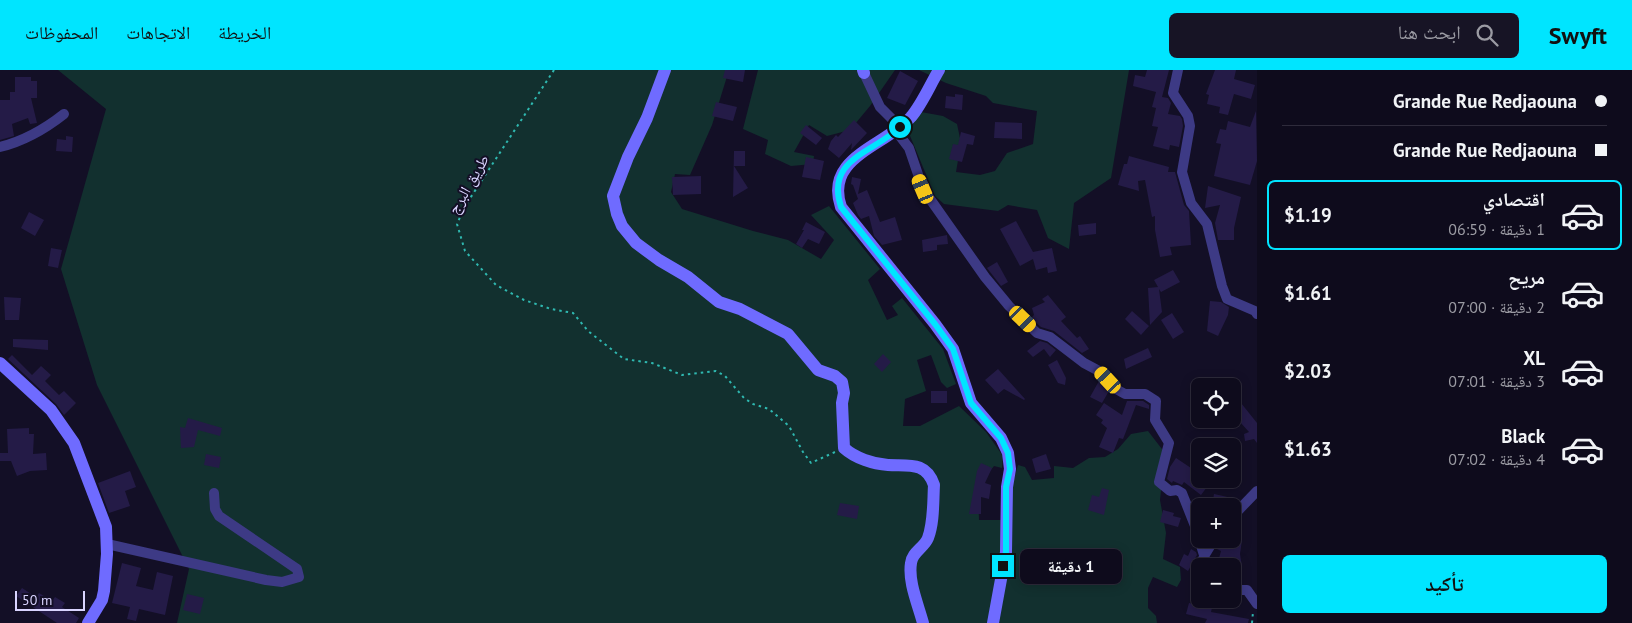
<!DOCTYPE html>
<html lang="ar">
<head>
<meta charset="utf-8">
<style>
	body { margin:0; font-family:"PT Sans","Noto Naskh Arabic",sans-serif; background:#171425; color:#f1f3f6; direction:rtl; height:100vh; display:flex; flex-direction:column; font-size:19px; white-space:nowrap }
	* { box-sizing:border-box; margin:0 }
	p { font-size:16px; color:#9b9ba3 }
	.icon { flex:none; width:28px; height:28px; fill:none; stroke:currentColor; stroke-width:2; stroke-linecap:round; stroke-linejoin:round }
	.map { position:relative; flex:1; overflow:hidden; direction:ltr }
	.side { display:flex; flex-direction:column; background:#0e0b1c; width:375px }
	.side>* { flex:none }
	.guide { display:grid; align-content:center; height:110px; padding:0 25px; background:#0e0b1c }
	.tools { position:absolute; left:1191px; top:308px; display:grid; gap:10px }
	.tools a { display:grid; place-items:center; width:50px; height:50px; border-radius:8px; background:#0e0b1c; box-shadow:0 2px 12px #0003,0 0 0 1px #2e2b3b; font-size:25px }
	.scale { position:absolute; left:15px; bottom:12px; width:70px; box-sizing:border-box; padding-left:5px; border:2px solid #d9d4ff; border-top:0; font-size:14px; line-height:18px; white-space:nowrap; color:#d9d4ff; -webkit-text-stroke:4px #130f26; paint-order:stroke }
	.end { position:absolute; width:22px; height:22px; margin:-11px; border:6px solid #00e5ff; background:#111; box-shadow:0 0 0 2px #111 }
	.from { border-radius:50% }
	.bubble { position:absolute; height:35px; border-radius:8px; background:#0e0b1c; box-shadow:0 2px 12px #0003,0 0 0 1px #2e2b3b; font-size:16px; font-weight:800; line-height:35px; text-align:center; direction:rtl }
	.car { position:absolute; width:15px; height:30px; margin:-15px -8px; border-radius:6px; box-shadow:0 0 4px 1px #0007; background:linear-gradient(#f5c518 24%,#345 0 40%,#f5c518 0 76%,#345 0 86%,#f5c518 0) }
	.guide b { display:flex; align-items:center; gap:18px; height:48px; font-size:19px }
	.guide b+b { border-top:1px solid #2e2b3b }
	.guide i { width:12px; height:12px; background:#f1f3f6 }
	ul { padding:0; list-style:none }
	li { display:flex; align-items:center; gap:15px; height:70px; margin:0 10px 8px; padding:0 15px; border:2px solid transparent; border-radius:8px }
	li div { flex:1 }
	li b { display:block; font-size:19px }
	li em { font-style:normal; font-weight:800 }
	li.selected { border-color:#00e5ff }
	li>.icon { width:45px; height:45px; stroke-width:1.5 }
	.primary-button { display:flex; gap:10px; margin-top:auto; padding:10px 25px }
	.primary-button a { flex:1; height:58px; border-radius:8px; background:#00e5ff; color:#111; font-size:20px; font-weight:800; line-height:58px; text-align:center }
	header { display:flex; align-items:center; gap:30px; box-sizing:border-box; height:70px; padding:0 25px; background:#00e5ff; color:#111 }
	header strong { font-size:24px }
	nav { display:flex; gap:28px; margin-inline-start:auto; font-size:18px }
	.search { width:350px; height:45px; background:#171425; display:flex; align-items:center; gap:12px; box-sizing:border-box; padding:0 18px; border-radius:8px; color:#9b9ba3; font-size:19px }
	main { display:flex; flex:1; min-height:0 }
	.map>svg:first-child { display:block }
	.green { fill:#12302f }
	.building { fill:#241b47 }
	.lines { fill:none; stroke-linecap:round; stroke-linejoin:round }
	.path { stroke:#2fb8b0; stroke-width:2; stroke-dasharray:2.5 4; stroke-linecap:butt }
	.street { stroke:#3d3a85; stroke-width:10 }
	.secondary { stroke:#6f6bff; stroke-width:12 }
	.route { stroke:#00e5ff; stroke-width:6 }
	.labels { text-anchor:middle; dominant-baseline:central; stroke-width:4; stroke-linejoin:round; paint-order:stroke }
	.street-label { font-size:16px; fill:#d9d4ff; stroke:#130f26 }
</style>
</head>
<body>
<header>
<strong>Swyft</strong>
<div class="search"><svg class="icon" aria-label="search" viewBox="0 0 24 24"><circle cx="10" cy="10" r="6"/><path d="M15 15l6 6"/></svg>ابحث هنا</div>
<nav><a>الخريطة</a><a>الاتجاهات</a><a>المحفوظات</a></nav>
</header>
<main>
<section class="side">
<div class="guide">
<b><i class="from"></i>Grande Rue Redjaouna</b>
<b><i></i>Grande Rue Redjaouna</b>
</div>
<ul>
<li class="selected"><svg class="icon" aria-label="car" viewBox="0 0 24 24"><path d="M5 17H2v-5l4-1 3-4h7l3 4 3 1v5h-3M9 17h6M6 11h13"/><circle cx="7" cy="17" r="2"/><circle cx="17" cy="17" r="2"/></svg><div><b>اقتصادي</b><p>1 دقيقة · 06:59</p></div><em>$1.19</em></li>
<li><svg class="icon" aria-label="car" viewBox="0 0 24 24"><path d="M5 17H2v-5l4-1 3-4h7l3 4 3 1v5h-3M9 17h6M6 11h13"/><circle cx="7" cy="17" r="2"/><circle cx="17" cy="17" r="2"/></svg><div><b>مريح</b><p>2 دقيقة · 07:00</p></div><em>$1.61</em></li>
<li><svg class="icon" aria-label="car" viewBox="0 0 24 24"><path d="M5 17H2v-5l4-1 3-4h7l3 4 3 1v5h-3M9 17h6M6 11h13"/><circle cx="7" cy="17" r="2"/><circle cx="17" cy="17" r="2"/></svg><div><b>XL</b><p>3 دقيقة · 07:01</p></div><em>$2.03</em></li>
<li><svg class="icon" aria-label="car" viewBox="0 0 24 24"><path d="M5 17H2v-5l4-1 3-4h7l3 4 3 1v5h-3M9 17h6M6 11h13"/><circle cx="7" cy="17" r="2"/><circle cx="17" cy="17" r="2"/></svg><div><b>Black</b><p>4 دقيقة · 07:02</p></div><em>$1.63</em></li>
</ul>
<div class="primary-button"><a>تأكيد</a></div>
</section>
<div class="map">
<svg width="1257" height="553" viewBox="0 0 1257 553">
	<rect width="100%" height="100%" fill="#130f26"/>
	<g class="green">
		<polygon points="58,0 729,0 712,55 690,105 675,104 671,122 682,139 753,161 788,170 821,189 834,170 811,145 829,136 880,199 868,210 887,250 898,245 892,236 902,228 943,279 956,314 947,318 941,312 931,285 917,290 926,321 905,329 903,356 920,356 959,336 986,362 1003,386 1002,398 994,396 978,417 979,450 1010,450 1012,416 1018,395 1025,397 1032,410 1054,408 1054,396 1073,398 1089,388 1105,387 1118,379 1131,364 1148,361 1165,383 1160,430 1166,463 1163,489 1180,497 1181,510 1177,517 1153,507 1148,518 1148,538 1156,546 1157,553 177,553 189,499 97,315 61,199 106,39"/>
		<polygon points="758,0 895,0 870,36 850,60 827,66 809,55 794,82 814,86 813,94 791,96 765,84 768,70 743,59"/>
		<polygon points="919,0 1129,0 1111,108 1074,133 1069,179 1048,168 1037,140 1008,135 998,141 944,134 935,126 908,61 921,42 943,46 957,54 961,73 956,102 980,105 995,101 1007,83 1033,74 1037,41 993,33 986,26 946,13"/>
	</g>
	<g class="building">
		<polygon points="725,0 745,0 743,12 723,8"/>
		<polygon points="1147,0 1169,0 1162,27 1168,28 1171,33 1168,44 1180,46 1182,49 1183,56 1179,77 1170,75 1169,80 1153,76 1158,57 1152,56 1156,38 1152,37 1156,22 1133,16 1135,5 1145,7"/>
		<polygon points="1215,0 1236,0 1234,9 1255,15 1251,29 1234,24 1228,45 1219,43 1220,37 1207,34 1209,25 1206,24"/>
		<polygon points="900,1 918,11 905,35 887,28"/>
		<polygon points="15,7 31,7 31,11 37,11 37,28 31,28 37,53 30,54 28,48 12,54 14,66 0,70 0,30 10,30 10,22 15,22"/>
		<polygon points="955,24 963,25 962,40 945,38 946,26 955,27"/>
		<polygon points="716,32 737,37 733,51 712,46"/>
		<polygon points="1256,41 1257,91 1250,115 1214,106 1221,74 1216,73 1220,59 1226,60 1228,51 1250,57"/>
		<polygon points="854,50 867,63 851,80 852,73 839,88 828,79 831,71 836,65 838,67"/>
		<polygon points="995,52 1022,53 1022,69 994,68"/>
		<polygon points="806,55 822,68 816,75 800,63"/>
		<polygon points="961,62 975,66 973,75 967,74 962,92 949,89 953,74 958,75"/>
		<polygon points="66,66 73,67 72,82 56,81 57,69 66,70"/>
		<polygon points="734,81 745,81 745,96 734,96 748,118 733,127"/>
		<polygon points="1129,86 1169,97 1168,102 1175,102 1184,135 1189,141 1191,175 1170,177 1172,185 1160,187 1155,160 1155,146 1152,147 1145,110 1138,111 1139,121 1118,115 1124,94 1127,94"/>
		<polygon points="806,87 824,91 820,110 802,107"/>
		<polygon points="701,106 701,124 673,125 672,107"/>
		<polygon points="852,107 861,109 858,124 867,120 880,152 895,147 902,170 882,175 874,166 869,146 861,149 858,145 853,133 858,129 853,115 851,114"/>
		<polygon points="1208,116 1241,127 1234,158 1234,170 1218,170 1215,153 1220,135 1205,138"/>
		<polygon points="29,142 44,150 35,166 21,158"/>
		<polygon points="1016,151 1033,182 1052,178 1057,201 1048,203 1047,197 1036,200 1033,189 1020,196 1000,159"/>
		<polygon points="806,152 825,162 819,174 808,169 802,178 796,174 804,160 802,160"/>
		<polygon points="1096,153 1096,164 1079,166 1078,155"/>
		<polygon points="947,165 948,174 937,175 937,180 923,182 922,170"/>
		<polygon points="51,178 62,180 58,198 48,196"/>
		<polygon points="997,192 1008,212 1001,216 987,198"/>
		<polygon points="1173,200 1180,212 1161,222 1159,219 1162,242 1150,255 1148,218 1158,217 1154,210"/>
		<polygon points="1048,225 1066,247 1061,251 1077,268 1080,266 1089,279 1082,283 1054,261 1041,257 1031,248 1034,245 1032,238 1045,232 1042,229"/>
		<polygon points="4,227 21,228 19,250 5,250"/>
		<polygon points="1210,231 1221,232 1229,237 1228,245 1218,266 1207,261"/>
		<polygon points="1132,241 1149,256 1141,265 1125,249"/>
		<polygon points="1172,243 1184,262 1173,269 1161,250"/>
		<polygon points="13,269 48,270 48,280 13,277"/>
		<polygon points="1040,271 1047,273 1056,280 1050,287 1044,279 1033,287 1027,281"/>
		<polygon points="1148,278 1152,287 1126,299 1124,289"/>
		<polygon points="883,284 891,292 882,302 874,294"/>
		<polygon points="12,285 32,305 41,296 51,305 45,311 59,325 64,321 76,333 64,345 56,334 8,289"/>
		<polygon points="1057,290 1066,308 1065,315 1058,313 1048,295"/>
		<polygon points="998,299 1025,329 1024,330 1004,319 998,324 985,310"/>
		<polygon points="1099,311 1109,321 1102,333 1090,327"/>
		<rect x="931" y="321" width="16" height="12"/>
		<polygon points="1127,331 1143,331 1149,335 1149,339 1136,335 1125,364 1123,369 1119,368 1113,383 1099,377 1107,358 1101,353 1103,350 1096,345 1104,333 1122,345"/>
		<polygon points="1241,333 1257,353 1257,373 1254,369 1245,371 1244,364 1249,362 1232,343 1232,340"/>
		<polygon points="188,348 222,358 220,366 198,360 194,377 181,378 180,357 185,358"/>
		<polygon points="29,358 29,364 34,364 33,384 46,383 47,400 30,401 17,406 11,391 0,391 0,383 8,383 7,359"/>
		<polygon points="206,384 221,387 219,398 204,395"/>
		<polygon points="1046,384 1051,399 1036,403 1032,389"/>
		<polygon points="1176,388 1200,404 1200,409 1213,409 1201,425 1184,412 1182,415 1173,411 1172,413 1167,409 1170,397"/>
		<polygon points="981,393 992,398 985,413 991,415 989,429 981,427 981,444 969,444 977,401"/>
		<polygon points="130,401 136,417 125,421 130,436 109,443 98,413"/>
		<polygon points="1102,418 1109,420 1104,445 1088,440 1092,425 1099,427"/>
		<polygon points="1214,424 1232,428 1230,436 1212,436"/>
		<polygon points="840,433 859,436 857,449 837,445"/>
		<polygon points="1163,440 1174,443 1173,446 1181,448 1178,457 1160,452"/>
		<polygon points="1222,469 1242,470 1240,484 1242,497 1232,499 1232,496 1217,496 1221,481 1217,479"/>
		<polygon points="1191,479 1196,482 1197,485 1188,501 1179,495 1184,484 1188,486"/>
		<polygon points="122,493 141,498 136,516 153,520 157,502 173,506 165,545 139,539 136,551 127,549 130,537 112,533"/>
		<polygon points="22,518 36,527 39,523 52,531 55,527 65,533 62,537 79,548 76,553 57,553 16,526"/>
		<polygon points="187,524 204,528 200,544 183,540"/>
		<polygon points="1189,533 1212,538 1211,542 1249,549 1248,553 1205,553 1207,549 1186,544"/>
	</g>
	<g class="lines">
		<g class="path">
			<polyline points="554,0 465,136 457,154 465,181 496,215 524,230 551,239 573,243 588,261 624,289 652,293 682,305 716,301 725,306 744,328 753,334 769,339 789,356 803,382 811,393 835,382"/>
			<polyline points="1252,553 1253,542"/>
		</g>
		<g class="street">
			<polyline points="1178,0 1173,23 1188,46 1190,56 1182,102 1191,133 1207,154 1222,216 1227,229 1255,241 1257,244"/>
			<polyline points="864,3 880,37 900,57"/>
			<polyline points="896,61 909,78 923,119 985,207 1009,236 1037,263 1050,267 1084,293 1099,301 1116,319 1125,324 1145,324 1156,331 1155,350 1169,373 1159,412 1170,421 1177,420 1182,423 1195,456 1204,485"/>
			<path d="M0,77C24,71 45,59 64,44"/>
			<polyline points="1232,447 1257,421"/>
			<polyline points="107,474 266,510 282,512 299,507 297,499 219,446 215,439 214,423"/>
			<polyline points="1232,523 1241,520 1247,520 1257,534"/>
			<path d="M1200,527L1196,525C1196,500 1201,489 1215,469"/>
			<polyline points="1203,529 1212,531 1218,529"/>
		</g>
		<g class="secondary">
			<path d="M665,0L647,48L628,87L613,126L617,144L622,156L636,173L659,190L688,207L719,232L740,239L788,264L818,300L835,306L842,312L844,323L842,333L844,378C855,388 873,394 888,395C908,396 926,391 934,415C933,432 934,452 928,468C924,478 912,482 911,493C908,512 918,534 923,553"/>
			<polyline points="863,0 864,3"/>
			<path d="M939,0C930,15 922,34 911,47C884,77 824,87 841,137L935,254L953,279L971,333L1001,368L1008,383L1010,399L1007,417L1006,482L993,553"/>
			<polyline points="0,293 51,340 74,373 106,457 107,484 104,521 102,530 88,553"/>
		</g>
	</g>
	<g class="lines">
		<path class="route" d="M900,57C874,83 825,88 841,137L935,254L953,279L971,333L1001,368L1008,383L1010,399L1006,417V482L1003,496"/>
	</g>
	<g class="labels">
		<g class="street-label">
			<text transform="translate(468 114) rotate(-60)">طريق البرج</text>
		</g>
	</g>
</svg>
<div class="tools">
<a><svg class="icon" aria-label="locate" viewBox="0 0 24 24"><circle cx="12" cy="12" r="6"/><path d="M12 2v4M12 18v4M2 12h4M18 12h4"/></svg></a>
<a><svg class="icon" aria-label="layers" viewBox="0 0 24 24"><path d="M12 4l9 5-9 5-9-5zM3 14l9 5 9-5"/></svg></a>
<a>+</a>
<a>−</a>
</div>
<div class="scale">50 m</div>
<i class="end from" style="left:900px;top:57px"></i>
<i class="end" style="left:1003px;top:496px"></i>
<div class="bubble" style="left:1020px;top:479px;width:102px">1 دقيقة</div>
<i class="car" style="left:923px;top:119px;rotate:337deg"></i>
<i class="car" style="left:1023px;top:249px;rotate:134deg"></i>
<i class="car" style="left:1108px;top:310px;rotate:317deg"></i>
</div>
</main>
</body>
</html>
